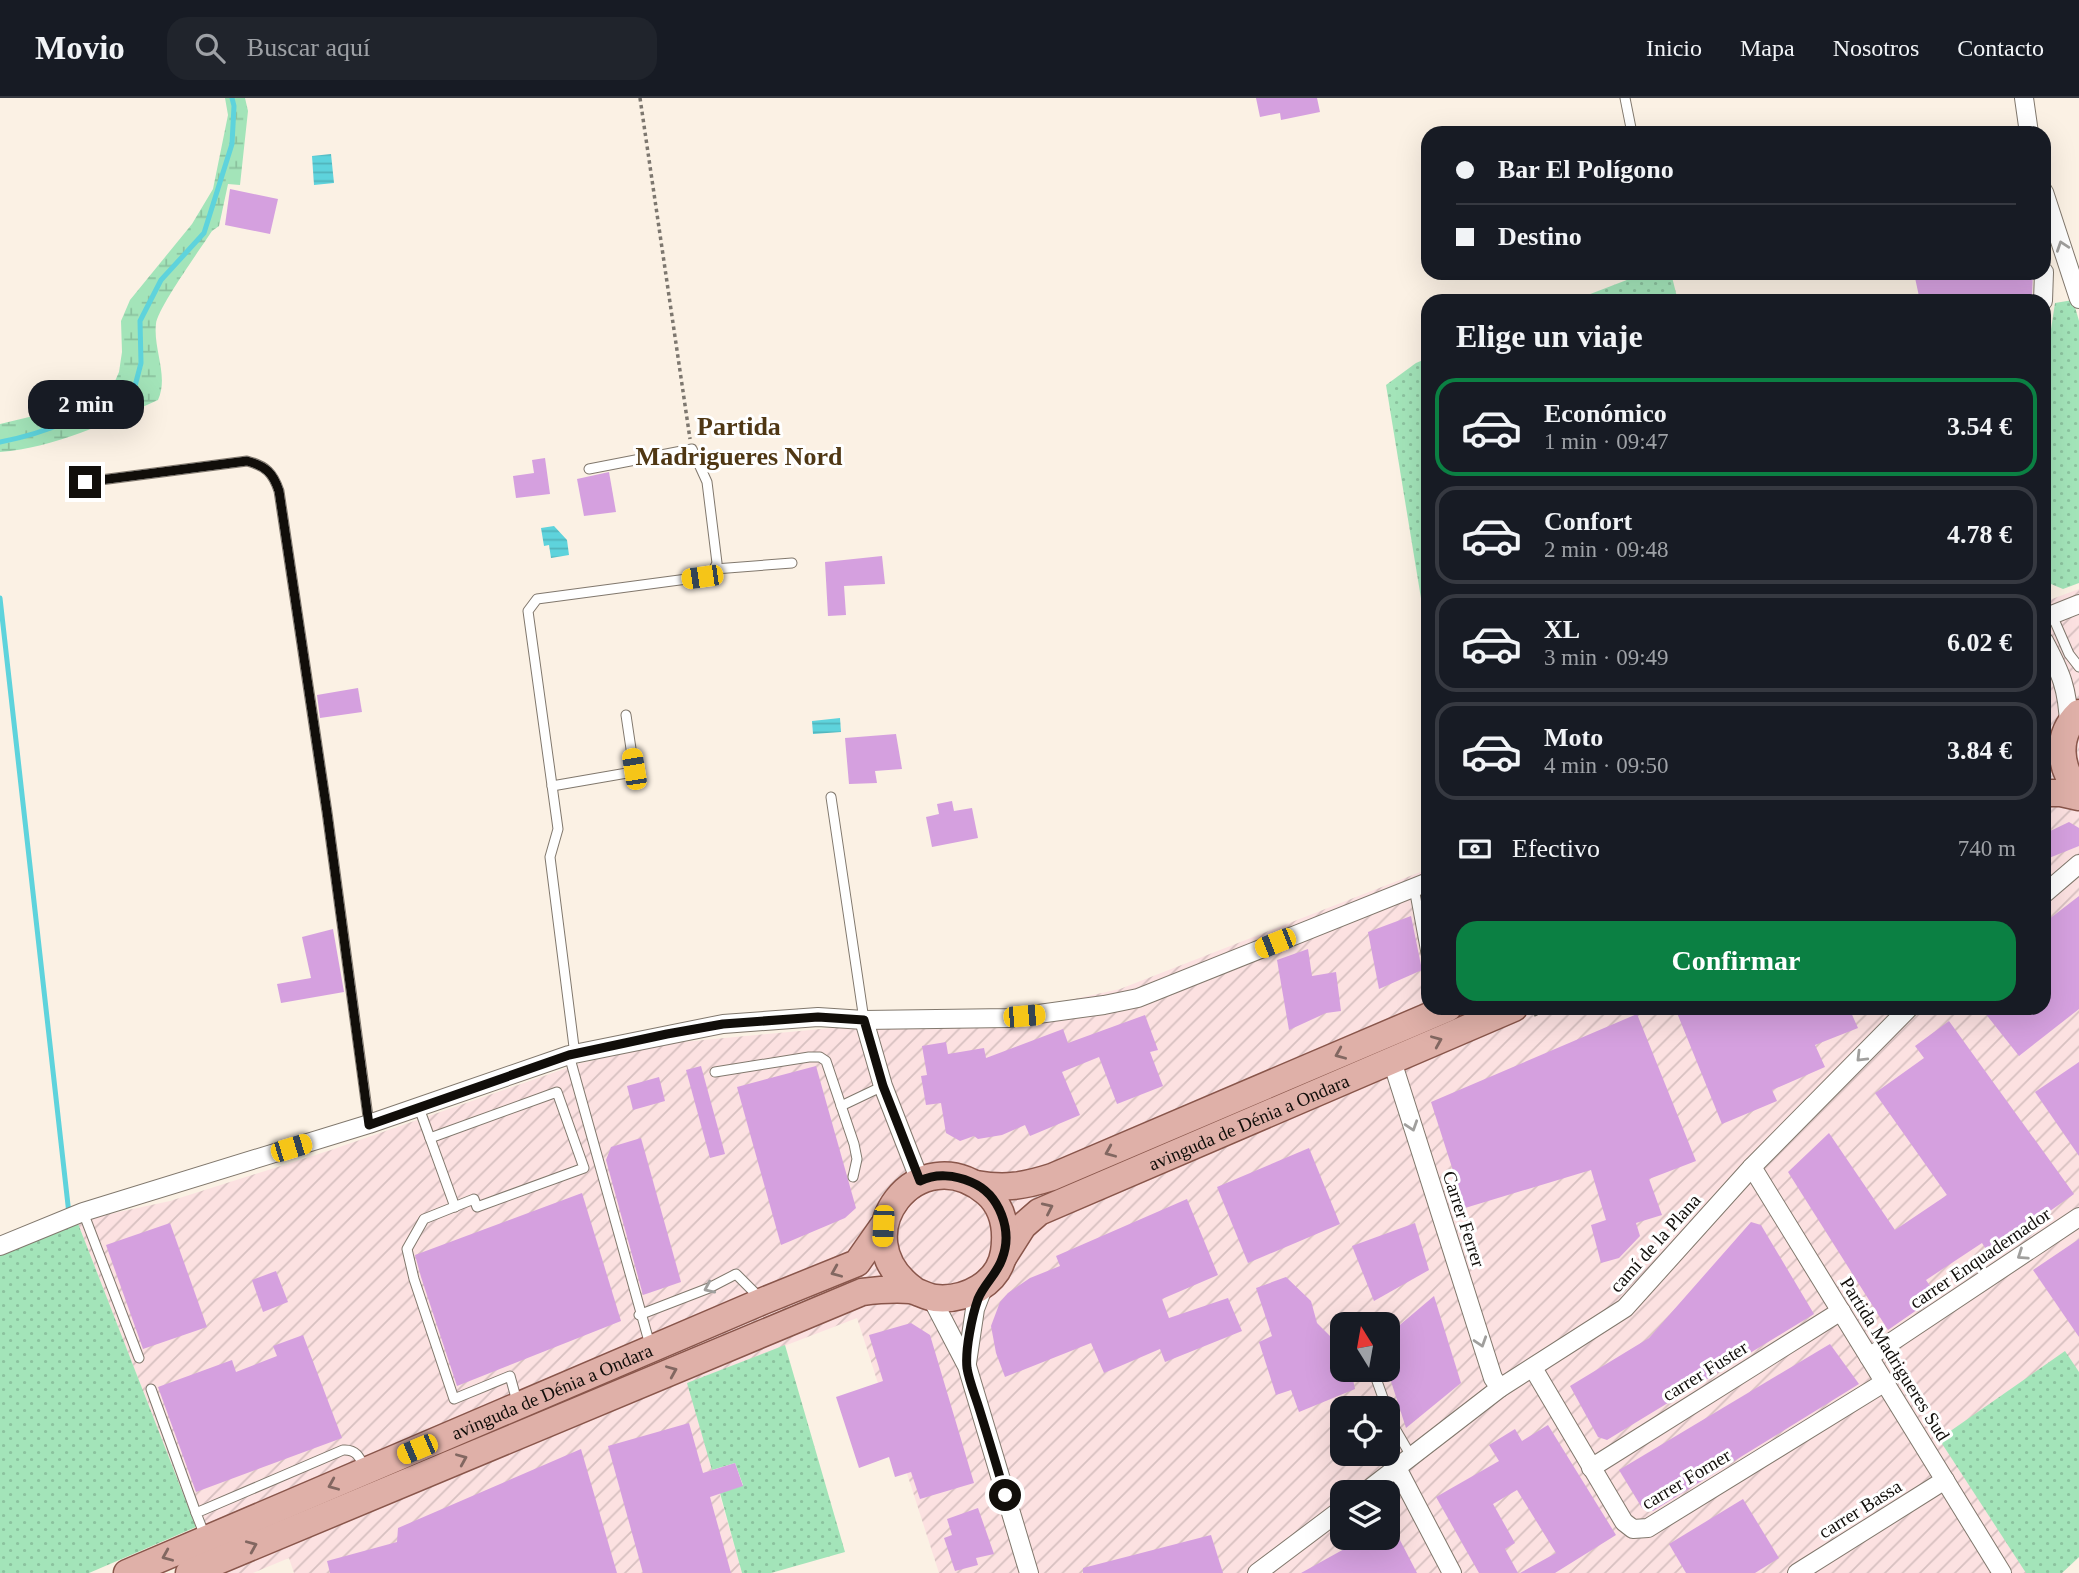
<!DOCTYPE html>
<html lang="es">
<head>
<meta charset="utf-8">
<style>
	body { margin:0; font-family:"Times New Roman",serif; background:#20242c; color:#f1f3f6; height:100vh; display:flex; flex-direction:column; font-size:26px; white-space:nowrap }
	* { box-sizing:border-box; margin:0 }
	p { font-size:23px; color:#9ea1a6 }
	.icon { flex:none; width:38px; height:38px; fill:none; stroke:currentColor; stroke-width:2; stroke-linecap:round; stroke-linejoin:round }
	.map { position:relative; flex:1; overflow:hidden }
	.panel { position:absolute; left:1421px; top:196px; width:630px; height:721px; display:flex; flex-direction:column; background:#171b24; border-radius:21px; box-shadow:0 7px 28px #0002 }
	.panel>* { flex:none }
	.guide { position:absolute; left:1421px; top:28px; width:630px; height:154px; border-radius:21px; box-shadow:0 7px 28px #0002; display:grid; align-content:center; height:154px; padding:0 35px; background:#171b24 }
	.needle { width:46px; rotate:349deg }
	.buttons { position:absolute; left:1330px; top:1214px; display:grid; gap:14px }
	.buttons a { display:grid; place-items:center; width:70px; height:70px; border-radius:14px; background:#171b24; box-shadow:0 7px 28px #0002; font-size:35px }
	.end { position:absolute; width:32px; height:32px; margin:-16px; border:9px solid #110e0a; background:#fff; box-shadow:0 0 0 4px #fff }
	.from { border-radius:50% }
	.bubble { position:absolute; height:49px; border-radius:21px; background:#171b24; box-shadow:0 7px 28px #0002; font-size:23px; font-weight:600; line-height:49px; text-align:center }
	.car { position:absolute; width:21px; height:42px; margin:-21px -10px; border-radius:9px; box-shadow:0 0 5px 2px #0007; background:linear-gradient(#f5c518 24%,#345 0 40%,#f5c518 0 76%,#345 0 86%,#f5c518 0) }
	.guide b { display:flex; align-items:center; gap:24px; height:66px; font-size:26px }
	.guide b+b { border-top:2px solid #363941 }
	.guide i { width:18px; height:18px; background:#f1f3f6 }
	ul { padding:0; list-style:none }
	li { display:flex; align-items:center; gap:21px; height:98px; margin:0 14px 10px; padding:0 21px; border:4px solid #363941; border-radius:21px }
	li div { flex:1 }
	li b { display:block; font-size:26px }
	li em { font-style:normal; font-weight:600 }
	li.selected { border-color:#0b8043 }
	li>.icon { width:63px; height:63px; stroke-width:1.5 }
	h2 { padding:0 35px; font-size:32px; line-height:84px }
	.pay { display:flex; align-items:center; gap:18px; height:77px; padding:0 35px; font-size:26px }
	.pay p { margin-inline-start:auto }
	.cta { display:flex; gap:14px; margin-top:auto; padding:14px 35px }
	.cta a { flex:1; height:80px; border-radius:21px; background:#0b8043; color:#fff; font-size:28px; font-weight:600; line-height:80px; text-align:center }
	header { display:flex; align-items:center; gap:42px; box-sizing:border-box; height:98px; padding:0 35px; background:#171b24; border-bottom:2px solid #363941 }
	header strong { font-size:33px }
	nav { display:flex; gap:38px; margin-inline-start:auto; font-size:24px }
	.search { width:490px; height:63px; background:#20242c; display:flex; align-items:center; gap:18px; box-sizing:border-box; padding:0 24px; border-radius:21px; color:#9ea1a6; font-size:26px }
	.map>svg:first-child { display:block }
	.industrial { fill:url(#industrial-furrows); fill-rule:evenodd }
	.grass { fill:url(#grass-dots) }
	.wetland { fill:url(#wetland-marsh) }
	.water { fill:url(#water-rules) }
	.lines { fill:none; stroke-linecap:round; stroke-linejoin:round }
	.stream { stroke:#5ed3dc; stroke-width:5 }
	.building { fill:#d5a0df }
	.service-casing { stroke:#81786d; stroke-width:11 }
	.minor-casing { stroke:#81786d; stroke-width:20 }
	.primary-casing { stroke:#89564b; stroke-width:29 }
	.path { stroke:#7d776f; stroke-width:3.5; stroke-dasharray:3.5 3.5; stroke-linecap:butt }
	.service { stroke:#fff; stroke-width:9 }
	.minor { stroke:#fff; stroke-width:18 }
	.primary { stroke:#dfb0a8; stroke-width:26 }
	.oneway { stroke:#a09f9d }
	.oneway2 { stroke:#826761 }
	.route { stroke:#110e0a; stroke-width:9 }
	.labels { text-anchor:middle; dominant-baseline:central; stroke-width:6; stroke-linejoin:round; paint-order:stroke }
	.street-label { font-size:19px; fill:#110e0a; stroke:#fff }
	.district-label { font-size:26px; font-weight:bold; fill:#4f3714; stroke:#fff }
</style>
</head>
<body>
<header>
<strong>Movio</strong>
<div class="search"><svg class="icon" aria-label="search" viewBox="0 0 24 24"><circle cx="10" cy="10" r="6"/><path d="M15 15l6 6"/></svg>Buscar aquí</div>
<nav><a>Inicio</a><a>Mapa</a><a>Nosotros</a><a>Contacto</a></nav>
</header>
<div class="map">
<svg width="2079" height="1475" viewBox="0 0 2079 1475">
	<defs>
		<pattern id="industrial-furrows" width="10" height="10" patternUnits="userSpaceOnUse" patternTransform="scale(1.75)"><rect width="10" height="10" fill="#fce1e1"/><path d="M-1 1l2-2M0 10L10 0M9 11l2-2" fill="none" stroke="#d7c0c0"/></pattern>
		<pattern id="grass-dots" width="8" height="8" patternUnits="userSpaceOnUse" patternTransform="scale(1.75)"><rect width="8" height="8" fill="#a3e4b9"/><path d="M2 2h.1M6 6h.1" fill="none" stroke="#8bc29e" stroke-width="1.8" stroke-linecap="round"/></pattern>
		<pattern id="wetland-marsh" width="20" height="14" patternUnits="userSpaceOnUse" patternTransform="scale(1.75)"><rect width="20" height="14" fill="#a3e4b9"/><path d="M1 5h8M5 5V1M11 12h8M15 12V8" fill="none" stroke="#8bc29e"/></pattern>
		<pattern id="water-rules" width="6" height="5" patternUnits="userSpaceOnUse" patternTransform="scale(1.75)"><rect width="6" height="5" fill="#5ed3dc"/><path d="M0 2.5h6" fill="none" stroke="#51b4bb"/></pattern>
	</defs>
	<rect width="100%" height="100%" fill="#fbf1e4"/>
	<path class="industrial" d="M2079,491V1459L2062,1475H939L857,1220L688,1285L742,1475H294L289,1460L253,1475H210L196,1429L77,1123L170,1103L331,1052L581,965L672,945L863,927L946,929L1120,891L1428,771V910H2044V504ZM1342,1227H1388V1272H1342ZM1342,1311H1388V1356H1342ZM1342,1395H1388V1440H1342Z"/>
	<g class="grass">
		<polygon points="1645,175 1671,175 1678,203 1572,203"/>
		<polygon points="2073,202 2079,223 2079,485 2063,491 2051,486 2044,477 2044,277 2055,205"/>
		<polygon points="1428,260 1428,543 1386,287 1416,265"/>
		<polygon points="77,1123 196,1429 89,1475 0,1475 0,1157"/>
		<polygon points="785,1247 845,1454 771,1475 742,1475 720,1395 743,1387 735,1365 712,1372 687,1285"/>
		<polygon points="2065,1253 2079,1274 2079,1459 2062,1475 2026,1475 1939,1341"/>
	</g>
	<path class="wetland" d="M225,0H245L248,13L240,87L228,86L219,128L212,133C201,150 157,211 156,226C153,251 169,278 158,302C108,324 55,350 0,354V326L50,314L112,290L119,274L122,254L121,223L130,202L192,126L213,91L228,17Z"/>
	<g class="water">
		<polygon points="331,56 334,85 314,87 312,58"/>
		<polygon points="554,428 567,442 569,457 551,460 549,447 544,448 541,430"/>
		<polygon points="840,620 841,634 813,636 812,623"/>
	</g>
	<g class="lines">
		<g class="stream">
			<path d="M0,344C54,334 89,314 135,288L141,265L140,223L161,182L204,135L232,46L234,8L232,0"/>
			<polyline points="0,500 69,1116"/>
		</g>
	</g>
	<g class="building">
		<polygon points="1256,0 1317,0 1320,14 1281,22 1280,15 1260,19"/>
		<polygon points="230,91 278,101 270,136 225,127"/>
		<polygon points="1914,175 2033,175 2032,198 2008,203 1920,203"/>
		<polygon points="545,360 550,396 516,400 513,378 534,375 532,362"/>
		<polygon points="609,374 616,414 584,418 577,381"/>
		<polygon points="882,458 885,486 844,488 846,517 828,518 825,464"/>
		<polygon points="358,590 362,614 320,620 317,597"/>
		<polygon points="896,636 902,671 875,673 877,685 849,686 845,640"/>
		<polygon points="952,703 954,713 972,710 978,740 932,749 926,719 939,716 937,706"/>
		<polygon points="2069,724 2079,730 2079,748 2044,762 2044,736"/>
		<polygon points="2079,798 2079,911 2019,958 1981,910 2044,910 2044,825"/>
		<polygon points="1411,818 1422,872 1379,891 1368,834"/>
		<polygon points="333,831 344,894 281,905 277,886 311,880 302,839"/>
		<polygon points="1308,851 1312,878 1336,874 1341,913 1326,915 1289,932 1277,862"/>
		<polygon points="1675,910 1849,910 1858,930 1815,947 1825,969 1772,992 1777,1003 1722,1026"/>
		<polygon points="1637,916 1696,1063 1649,1081 1662,1117 1636,1125 1640,1138 1619,1160 1601,1165 1591,1127 1606,1122 1591,1072 1465,1110 1431,1004"/>
		<polygon points="1145,917 1158,952 1150,954 1163,988 1117,1006 1099,959 1062,974 1080,1017 1030,1038 1025,1027 1002,1037 978,1041 974,1038 960,1043 946,1035 941,1005 926,1007 921,978 927,977 922,948 946,944 948,956 984,950 986,960 1063,931 1068,945"/>
		<polygon points="1949,923 2074,1096 1989,1156 1982,1145 1926,1182 1937,1198 1888,1232 1788,1074 1829,1035 1895,1132 1947,1097 1875,995 1924,960 1915,948"/>
		<polygon points="2079,964 2079,1058 2035,994"/>
		<polygon points="701,968 725,1056 710,1060 686,972"/>
		<polygon points="816,968 856,1110 845,1120 781,1147 737,989"/>
		<polygon points="659,979 665,1003 633,1012 627,988"/>
		<polygon points="641,1040 681,1184 643,1197 606,1062 611,1049"/>
		<polygon points="1309,1050 1340,1126 1248,1165 1217,1089"/>
		<polygon points="582,1095 621,1223 457,1288 421,1179 415,1157"/>
		<polygon points="1187,1101 1218,1177 1162,1201 1169,1220 1228,1200 1242,1233 1165,1264 1160,1251 1104,1275 1091,1245 1005,1279 996,1255 991,1228 1000,1204 1008,1195 1030,1180 1060,1168 1056,1158"/>
		<polygon points="1751,1124 1761,1127 1814,1216 1607,1342 1598,1339 1570,1288 1649,1240"/>
		<polygon points="170,1125 207,1229 143,1251 106,1147"/>
		<polygon points="1415,1125 1429,1172 1374,1203 1352,1148"/>
		<polygon points="2079,1141 2079,1239 2033,1172"/>
		<polygon points="276,1173 288,1204 263,1214 252,1182"/>
		<polygon points="1286,1179 1311,1203 1317,1225 1338,1246 1342,1261 1342,1272 1351,1272 1355,1291 1299,1314 1291,1292 1276,1297 1259,1244 1272,1238 1256,1190"/>
		<polygon points="1434,1198 1461,1285 1406,1330 1388,1274 1388,1237"/>
		<polygon points="911,1225 930,1237 974,1385 920,1401 911,1374 895,1379 889,1359 859,1370 836,1299 883,1283 869,1237"/>
		<polygon points="303,1237 342,1340 196,1394 158,1289 232,1262 236,1274 277,1258 273,1248"/>
		<polygon points="1830,1246 1859,1286 1653,1413 1642,1410 1619,1372"/>
		<polygon points="689,1325 703,1375 735,1365 743,1388 710,1399 731,1475 643,1475 608,1348"/>
		<polygon points="1548,1327 1616,1437 1555,1475 1520,1475 1556,1455 1517,1392 1493,1406 1515,1445 1505,1451 1518,1475 1479,1475 1436,1399 1499,1363 1489,1347 1515,1331 1522,1343"/>
		<polygon points="581,1351 617,1475 330,1475 327,1463 397,1444 398,1430"/>
		<polygon points="1743,1401 1779,1460 1755,1475 1686,1475 1669,1446"/>
		<polygon points="978,1410 994,1456 976,1460 978,1467 955,1473 944,1440 952,1437 947,1421"/>
		<polygon points="1388,1419 1417,1475 1301,1475 1346,1450 1344,1444 1351,1440 1388,1440"/>
		<polygon points="1211,1437 1223,1475 1083,1475 1083,1470"/>
	</g>
	<g class="lines">
		<defs>
			<g id="service">
				<polyline points="1625,0 1632,35"/>
				<polyline points="589,371 692,351 707,384 717,465 711,477 702,479 537,501 528,513 558,731 550,759 574,949 569,957 650,1247"/>
				<path d="M73,374L85,384L247,363C266,368 273,375 279,393L327,714L369,1026"/>
				<polyline points="715,471 792,465"/>
				<polyline points="2052,517 2069,556 2079,569"/>
				<polyline points="552,688 627,675 634,671 626,617"/>
				<polyline points="831,699 864,922"/>
				<polyline points="1414,790 1428,866"/>
				<polyline points="715,974 809,959 820,959 826,963 854,1046 857,1061 853,1079"/>
				<polyline points="841,1008 883,988"/>
				<polyline points="419,1010 430,1040 557,994 584,1070 477,1109 474,1101 424,1121 407,1151 414,1181 454,1301 510,1278 518,1307"/>
				<polyline points="430,1040 455,1109"/>
				<polyline points="83,1114 139,1260"/>
				<polyline points="639,1217 709,1190 736,1176 759,1199"/>
				<polyline points="1373,1272 1387,1311"/>
				<polyline points="151,1291 196,1415"/>
				<polyline points="1388,1314 1393,1327 1411,1358"/>
				<path d="M205,1438L196,1415L343,1352C357,1351 360,1360 365,1371"/>
			</g>
			<g id="minor">
				<polyline points="2024,0 2029,35"/>
				<polyline points="2044,94 2079,201"/>
				<polyline points="2043,203 2044,174"/>
				<polyline points="2044,520 2079,506"/>
				<path d="M2044,543C2061,575 2068,591 2069,628"/>
				<polyline points="2044,796 2079,766"/>
				<polyline points="864,922 883,988 920,1083"/>
				<polyline points="1392,963 1493,1280 1500,1290"/>
				<polyline points="1752,1069 2002,1475"/>
				<polyline points="0,1148 83,1114 369,1026 569,957 723,926 818,919 864,922 1009,920 1104,907 1138,900 1428,784"/>
				<polyline points="931,1199 967,1268 1029,1475"/>
				<polyline points="1869,1259 2079,1119"/>
				<polyline points="967,1265 975,1211 985,1185"/>
				<polyline points="1533,1270 1624,1424 1633,1431 1648,1430 1885,1284"/>
				<polyline points="1397,1370 1452,1475"/>
				<polyline points="1591,1370 1841,1213"/>
				<polyline points="1364,1395 1500,1290 1625,1210 1752,1069 1909,910"/>
				<polyline points="1257,1475 1342,1411"/>
				<polyline points="1797,1475 1945,1382"/>
			</g>
			<g id="primary">
				<path d="M2079,615C2055,638 2059,670 2079,694"/>
				<polyline points="2044,695 2061,695 2079,699"/>
				<path d="M976,1086C1005,1091 1024,1088 1052,1079L1448,910"/>
				<path id="s1" d="M1004,1158L1023,1128L1039,1114L1514,910"/>
				<path id="s2" d="M127,1475L763,1203L857,1165L883,1128"/>
				<path d="M189,1475L862,1194C878,1192 894,1191 910,1192C918,1193 926,1199 935,1200C965,1203 999,1186 1004,1154C1007,1133 1004,1110 987,1095C919,1037 839,1138 914,1192"/>
			</g>
		</defs>
		<use href="#service" class="service-casing"/>
		<use href="#minor" class="minor-casing"/>
		<use href="#primary" class="primary-casing"/>
		<g class="path">
			<polyline points="640,0 690,341"/>
			<polyline points="1534,917 1552,910"/>
		</g>
		<use href="#service" class="service"/>
		<use href="#minor" class="minor"/>
		<use href="#primary" class="primary"/>
	</g>
	<defs><path id="oneway-chevron" d="M-2-3.5L2.5 0L-2 3.5" fill="none" stroke-width="1.6" stroke-linecap="round" stroke-linejoin="round" transform="scale(1.75)"/></defs>
	<g class="oneway">
		<use href="#oneway-chevron" transform="translate(2062 148) rotate(-109)"/>
		<use href="#oneway-chevron" transform="translate(1861 959) rotate(135)"/>
		<use href="#oneway-chevron" transform="translate(1412 1028) rotate(72)"/>
		<use href="#oneway-chevron" transform="translate(2022 1157) rotate(146)"/>
		<use href="#oneway-chevron" transform="translate(709 1190) rotate(156)"/>
		<use href="#oneway-chevron" transform="translate(1481 1244) rotate(72)"/>
	</g>
	<g class="oneway2">
		<use href="#oneway-chevron" transform="translate(1437 943) rotate(-23)"/>
		<use href="#oneway-chevron" transform="translate(1340 956) rotate(157)"/>
		<use href="#oneway-chevron" transform="translate(1110 1054) rotate(157)"/>
		<use href="#oneway-chevron" transform="translate(1048 1110) rotate(-25)"/>
		<use href="#oneway-chevron" transform="translate(836 1174) rotate(157)"/>
		<use href="#oneway-chevron" transform="translate(672 1273) rotate(-23)"/>
		<use href="#oneway-chevron" transform="translate(462 1361) rotate(-23)"/>
		<use href="#oneway-chevron" transform="translate(333 1387) rotate(157)"/>
		<use href="#oneway-chevron" transform="translate(252 1448) rotate(-23)"/>
		<use href="#oneway-chevron" transform="translate(167 1458) rotate(157)"/>
	</g>
	<g class="lines">
		<path class="route" d="M85,384L247,363C266,368 273,375 279,393L327,714L369,1027L569,957L667,936L723,926L818,919L864,922L883,988L920,1083C936,1075 955,1077 971,1084C1000,1096 1013,1133 1002,1161C997,1176 984,1186 978,1201C972,1218 965,1252 967,1270C969,1283 975,1297 979,1310C988,1339 997,1368 1005,1397"/>
	</g>
	<g class="labels">
		<g class="street-label">
			<text stroke="none"><textPath href="#s1" startOffset="285">avinguda de Dénia a Ondara</textPath></text>
			<text transform="translate(1464 1121) rotate(72)">Carrer Ferrer</text>
			<text transform="translate(1655 1145) rotate(-48)">camí de la Plana</text>
			<text transform="translate(1980 1160) rotate(-34)">carrer Enquadernador</text>
			<text transform="translate(1895 1261) rotate(58)">Partida Madrigueres Sud</text>
			<text transform="translate(1705 1273) rotate(-32)">carrer Fuster</text>
			<text stroke="none"><textPath href="#s2" startOffset="462">avinguda de Dénia a Ondara</textPath></text>
			<text transform="translate(1686 1381) rotate(-31)">carrer Forner</text>
			<text transform="translate(1860 1411) rotate(-32)">carrer Bassa</text>
		</g>
		<g class="district-label">
			<text x="739" y="328">Partida<tspan x="739" dy="30">Madrigueres Nord</tspan></text>
		</g>
	</g>
</svg>
<div class="buttons">
<a><svg class="needle" viewBox="-14 -14 28 28"><path d="M0-13l5 13h-10z" fill="#e53935"/><path d="M0 13l5-13h-10z" fill="#9ea1a6"/></svg></a>
<a><svg class="icon" aria-label="locate" viewBox="0 0 24 24"><circle cx="12" cy="12" r="6"/><path d="M12 2v4M12 18v4M2 12h4M18 12h4"/></svg></a>
<a><svg class="icon" aria-label="layers" viewBox="0 0 24 24"><path d="M12 4l9 5-9 5-9-5zM3 14l9 5 9-5"/></svg></a>
</div>
<i class="end from" style="left:1005px;top:1397px"></i>
<i class="end" style="left:85px;top:384px"></i>
<div class="bubble" style="left:28px;top:282px;width:116px">2 min</div>
<i class="car" style="left:702px;top:479px;rotate:262deg"></i>
<i class="car" style="left:634px;top:671px;rotate:351deg"></i>
<i class="car" style="left:1275px;top:845px;rotate:248deg"></i>
<i class="car" style="left:1024px;top:918px;rotate:85deg"></i>
<i class="car" style="left:291px;top:1050px;rotate:73deg"></i>
<i class="car" style="left:883px;top:1128px;rotate:183deg"></i>
<i class="car" style="left:417px;top:1351px;rotate:247deg"></i>
<div class="guide">
<b><i class="from"></i>Bar El Polígono</b>
<b><i></i>Destino</b>
</div>
<section class="panel">
<h2>Elige un viaje</h2>
<ul>
<li class="selected"><svg class="icon" aria-label="car" viewBox="0 0 24 24"><path d="M5 17H2v-5l4-1 3-4h7l3 4 3 1v5h-3M9 17h6M6 11h13"/><circle cx="7" cy="17" r="2"/><circle cx="17" cy="17" r="2"/></svg><div><b>Económico</b><p>1 min · 09:47</p></div><em>3.54 €</em></li>
<li><svg class="icon" aria-label="car" viewBox="0 0 24 24"><path d="M5 17H2v-5l4-1 3-4h7l3 4 3 1v5h-3M9 17h6M6 11h13"/><circle cx="7" cy="17" r="2"/><circle cx="17" cy="17" r="2"/></svg><div><b>Confort</b><p>2 min · 09:48</p></div><em>4.78 €</em></li>
<li><svg class="icon" aria-label="car" viewBox="0 0 24 24"><path d="M5 17H2v-5l4-1 3-4h7l3 4 3 1v5h-3M9 17h6M6 11h13"/><circle cx="7" cy="17" r="2"/><circle cx="17" cy="17" r="2"/></svg><div><b>XL</b><p>3 min · 09:49</p></div><em>6.02 €</em></li>
<li><svg class="icon" aria-label="car" viewBox="0 0 24 24"><path d="M5 17H2v-5l4-1 3-4h7l3 4 3 1v5h-3M9 17h6M6 11h13"/><circle cx="7" cy="17" r="2"/><circle cx="17" cy="17" r="2"/></svg><div><b>Moto</b><p>4 min · 09:50</p></div><em>3.84 €</em></li>
</ul>
<div class="pay"><svg class="icon" aria-label="cash" viewBox="0 0 24 24"><path d="M3 7h18v10H3z"/><circle cx="12" cy="12" r="2"/></svg>Efectivo<p>740 m</p></div>
<div class="cta"><a>Confirmar</a></div>
</section>
</div>
</body>
</html>
